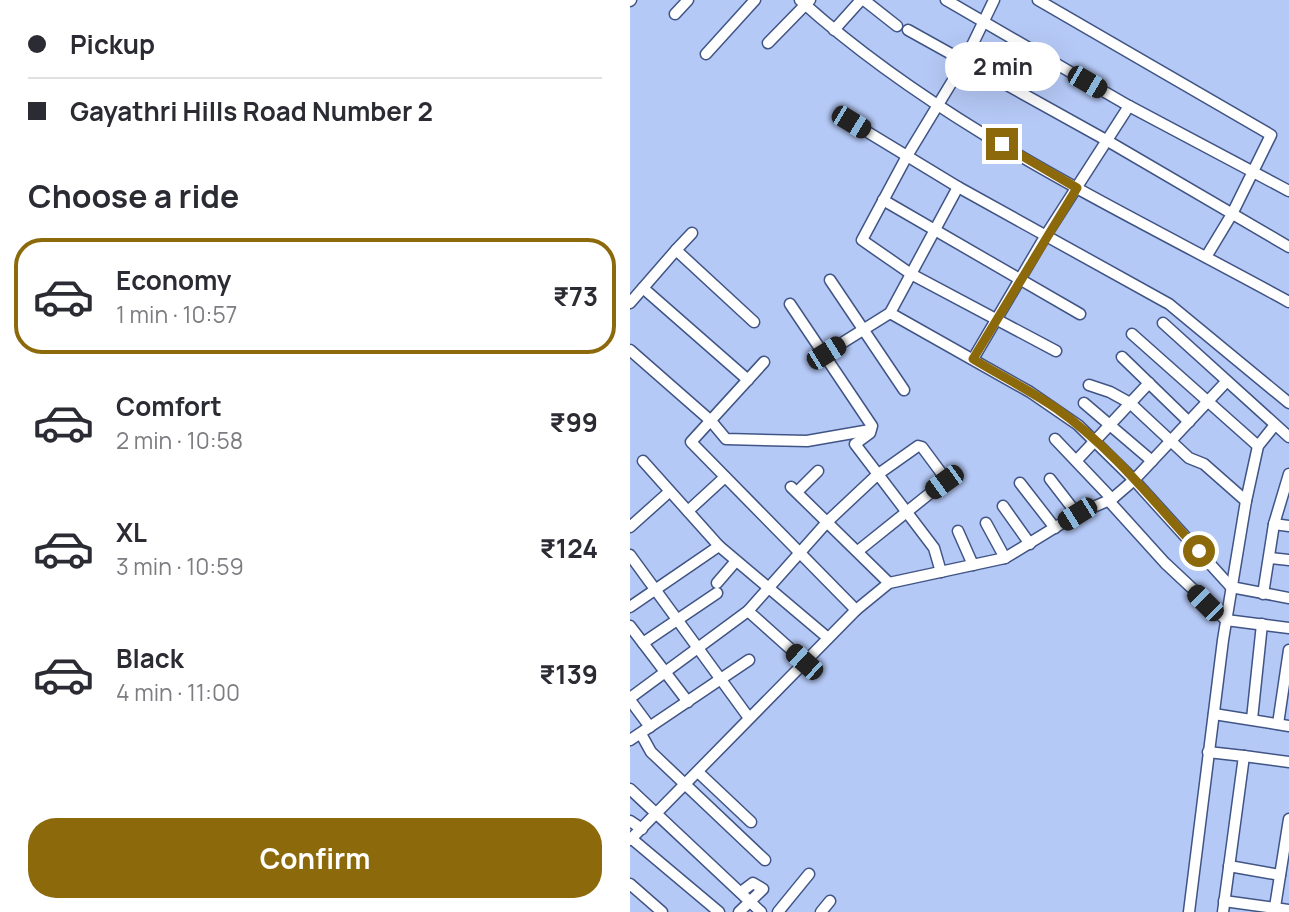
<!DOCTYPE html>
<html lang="en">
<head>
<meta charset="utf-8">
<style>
	body { margin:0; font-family:Manrope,sans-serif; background:#f7f7f7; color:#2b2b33; height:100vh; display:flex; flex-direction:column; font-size:26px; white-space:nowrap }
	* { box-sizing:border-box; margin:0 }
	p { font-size:23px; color:#7c7c81 }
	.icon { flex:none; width:38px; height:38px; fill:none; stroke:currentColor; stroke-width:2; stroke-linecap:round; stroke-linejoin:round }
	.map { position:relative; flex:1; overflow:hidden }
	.drawer { display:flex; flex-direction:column; background:#fff; width:630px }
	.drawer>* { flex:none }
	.hud { display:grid; align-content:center; height:154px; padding:0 28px; background:#fff }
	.end { position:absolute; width:32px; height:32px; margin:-16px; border:9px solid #8c6a0c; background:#fff; box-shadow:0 0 0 4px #fff }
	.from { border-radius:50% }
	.bubble { position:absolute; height:49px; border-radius:24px; background:#fff; box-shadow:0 7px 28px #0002; font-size:23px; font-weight:700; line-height:49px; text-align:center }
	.car { position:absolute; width:21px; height:42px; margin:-21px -10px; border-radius:9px; box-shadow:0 0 5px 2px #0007; background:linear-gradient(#222 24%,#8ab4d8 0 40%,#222 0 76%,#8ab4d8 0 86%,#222 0) }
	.hud b { display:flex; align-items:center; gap:24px; height:66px; font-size:26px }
	.hud b+b { border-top:2px solid #e1e1e2 }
	.hud i { width:18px; height:18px; background:#2b2b33 }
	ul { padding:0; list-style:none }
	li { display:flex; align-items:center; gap:21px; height:116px; margin:0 14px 10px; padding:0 14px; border:4px solid transparent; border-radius:28px }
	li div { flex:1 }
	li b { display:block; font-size:26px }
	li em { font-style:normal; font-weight:700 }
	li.on { border-color:#8c6a0c }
	li>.icon { width:63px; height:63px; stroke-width:1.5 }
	h2 { padding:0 28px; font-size:32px; line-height:84px }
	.cta { display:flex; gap:14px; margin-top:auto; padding:14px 28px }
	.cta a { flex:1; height:80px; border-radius:28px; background:#8c6a0c; color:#fff; font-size:28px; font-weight:700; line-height:80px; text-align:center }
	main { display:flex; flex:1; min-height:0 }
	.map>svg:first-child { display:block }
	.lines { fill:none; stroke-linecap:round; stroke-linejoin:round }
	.minor-casing { stroke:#405485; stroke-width:13 }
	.minor { stroke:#fff; stroke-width:10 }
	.route { stroke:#8c6a0c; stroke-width:9 }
</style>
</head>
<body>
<main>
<section class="drawer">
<div class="hud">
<b><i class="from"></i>Pickup</b>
<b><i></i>Gayathri Hills Road Number 2</b>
</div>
<h2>Choose a ride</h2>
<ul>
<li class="on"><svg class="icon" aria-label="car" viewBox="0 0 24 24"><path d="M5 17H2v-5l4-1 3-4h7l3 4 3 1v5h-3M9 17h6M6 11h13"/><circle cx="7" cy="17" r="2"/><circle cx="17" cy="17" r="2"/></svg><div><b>Economy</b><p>1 min · 10:57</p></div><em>₹73</em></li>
<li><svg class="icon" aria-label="car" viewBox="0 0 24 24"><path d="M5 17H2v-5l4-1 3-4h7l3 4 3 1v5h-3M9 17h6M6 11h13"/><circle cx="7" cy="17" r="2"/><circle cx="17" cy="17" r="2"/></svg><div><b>Comfort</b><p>2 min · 10:58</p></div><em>₹99</em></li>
<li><svg class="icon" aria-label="car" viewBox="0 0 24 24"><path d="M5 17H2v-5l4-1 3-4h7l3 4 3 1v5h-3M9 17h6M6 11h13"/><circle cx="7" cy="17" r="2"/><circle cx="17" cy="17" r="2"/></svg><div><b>XL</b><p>3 min · 10:59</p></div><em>₹124</em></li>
<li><svg class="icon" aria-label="car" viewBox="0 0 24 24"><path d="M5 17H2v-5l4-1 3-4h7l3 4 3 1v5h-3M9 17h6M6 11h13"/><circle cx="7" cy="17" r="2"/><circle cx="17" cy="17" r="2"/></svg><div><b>Black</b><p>4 min · 11:00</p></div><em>₹139</em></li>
</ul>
<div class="cta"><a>Confirm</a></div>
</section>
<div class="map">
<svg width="659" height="912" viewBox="0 0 659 912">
	<rect width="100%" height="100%" fill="#b5c9f6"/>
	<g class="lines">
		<defs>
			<g id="minor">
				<path d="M170,0C313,129 492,210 659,302"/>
				<polyline points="234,0 267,26"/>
				<polyline points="316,0 499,106 659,191"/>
				<polyline points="364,0 334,62 277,156 232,240 281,274 426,351"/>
				<polyline points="408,0 641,135 602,214 576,257"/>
				<polyline points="0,1 1,0"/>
				<polyline points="45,14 58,0"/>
				<polyline points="204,30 231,0"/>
				<polyline points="278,30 476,140 659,247"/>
				<polyline points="138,43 180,0"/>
				<polyline points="76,54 125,0"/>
				<polyline points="221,122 328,187"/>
				<polyline points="253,200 450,314"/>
				<polyline points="46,250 62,233"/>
				<polyline points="200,280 274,390"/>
				<polyline points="13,288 118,380"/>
				<polyline points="0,303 46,250 124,322"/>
				<polyline points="160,304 242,426 240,433 225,444 304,548 311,572"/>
				<polyline points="533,323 659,437"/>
				<polyline points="502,334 628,446"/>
				<polyline points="0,350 81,421 96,439 177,441 240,430"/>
				<polyline points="196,353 260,313"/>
				<polyline points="492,357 559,422"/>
				<polyline points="343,359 416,235 499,106"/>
				<polyline points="134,362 61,442 226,610"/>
				<polyline points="459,385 480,392 500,403 559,458 574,464 616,501"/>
				<polyline points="454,403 522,461"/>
				<polyline points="659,403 539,304 328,187 260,313 400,392 448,425 504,480 601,587 659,598"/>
				<polyline points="425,439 482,499"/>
				<polyline points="447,460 519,383"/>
				<polyline points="13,461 89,546 198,638"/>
				<polyline points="420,479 447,514"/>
				<polyline points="390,483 425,528"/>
				<polyline points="161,487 259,583"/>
				<polyline points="167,492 188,471"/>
				<polyline points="478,500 535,563 596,620 659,628"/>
				<polyline points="373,506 400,544"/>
				<polyline points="58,511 95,477"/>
				<polyline points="356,523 375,558"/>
				<polyline points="644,524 659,526"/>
				<polyline points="0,527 39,492"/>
				<polyline points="328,531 343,565"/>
				<polyline points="0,555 119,718"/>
				<polyline points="640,558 659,560"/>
				<polyline points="87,583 106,561"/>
				<polyline points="633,594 644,524 659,474"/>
				<polyline points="0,607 89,546"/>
				<polyline points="118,611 175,662"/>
				<polyline points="0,626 58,702"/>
				<polyline points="13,643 87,593"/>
				<polyline points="0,698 118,611 198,521 247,475 288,446 292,447 315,478 314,482 228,551"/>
				<polyline points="0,700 20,727"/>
				<polyline points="584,714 659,726"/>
				<polyline points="622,719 632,624"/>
				<polyline points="648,724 659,650"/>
				<polyline points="11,734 21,752 135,860"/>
				<polyline points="0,740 119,660"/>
				<polyline points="578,752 614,756 593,912"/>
				<polyline points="614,756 659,762"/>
				<polyline points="68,772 121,822"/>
				<polyline points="0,789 131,912"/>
				<polyline points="0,821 12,829"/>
				<polyline points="2,839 89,912"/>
				<polyline points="0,840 226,610 259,583 375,558 447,514 482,499 504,480 596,382"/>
				<polyline points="599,866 650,875"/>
				<polyline points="0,884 32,912"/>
				<polyline points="594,901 659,910"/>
				<polyline points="645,907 659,819"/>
				<polyline points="109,912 133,889 123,883 111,892"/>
				<polyline points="148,912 179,874"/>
				<polyline points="191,912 200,901"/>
				<polyline points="559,912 593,640 616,501 628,446 644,426"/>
			</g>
		</defs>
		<use href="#minor" class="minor-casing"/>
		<use href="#minor" class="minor"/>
	</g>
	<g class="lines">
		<path class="route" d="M372,144L447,188L343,359C371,376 401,391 427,409C481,447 525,503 569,551"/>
	</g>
</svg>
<i class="end from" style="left:569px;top:551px"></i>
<i class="end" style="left:372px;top:144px"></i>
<div class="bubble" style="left:315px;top:42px;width:116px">2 min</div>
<i class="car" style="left:457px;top:82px;rotate:120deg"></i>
<i class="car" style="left:221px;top:122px;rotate:121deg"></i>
<i class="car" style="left:196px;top:353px;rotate:58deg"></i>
<i class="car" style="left:314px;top:482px;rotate:234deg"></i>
<i class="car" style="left:447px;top:514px;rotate:238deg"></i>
<i class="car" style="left:575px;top:603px;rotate:315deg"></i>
<i class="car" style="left:174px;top:662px;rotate:312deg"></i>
</div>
</main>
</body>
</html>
